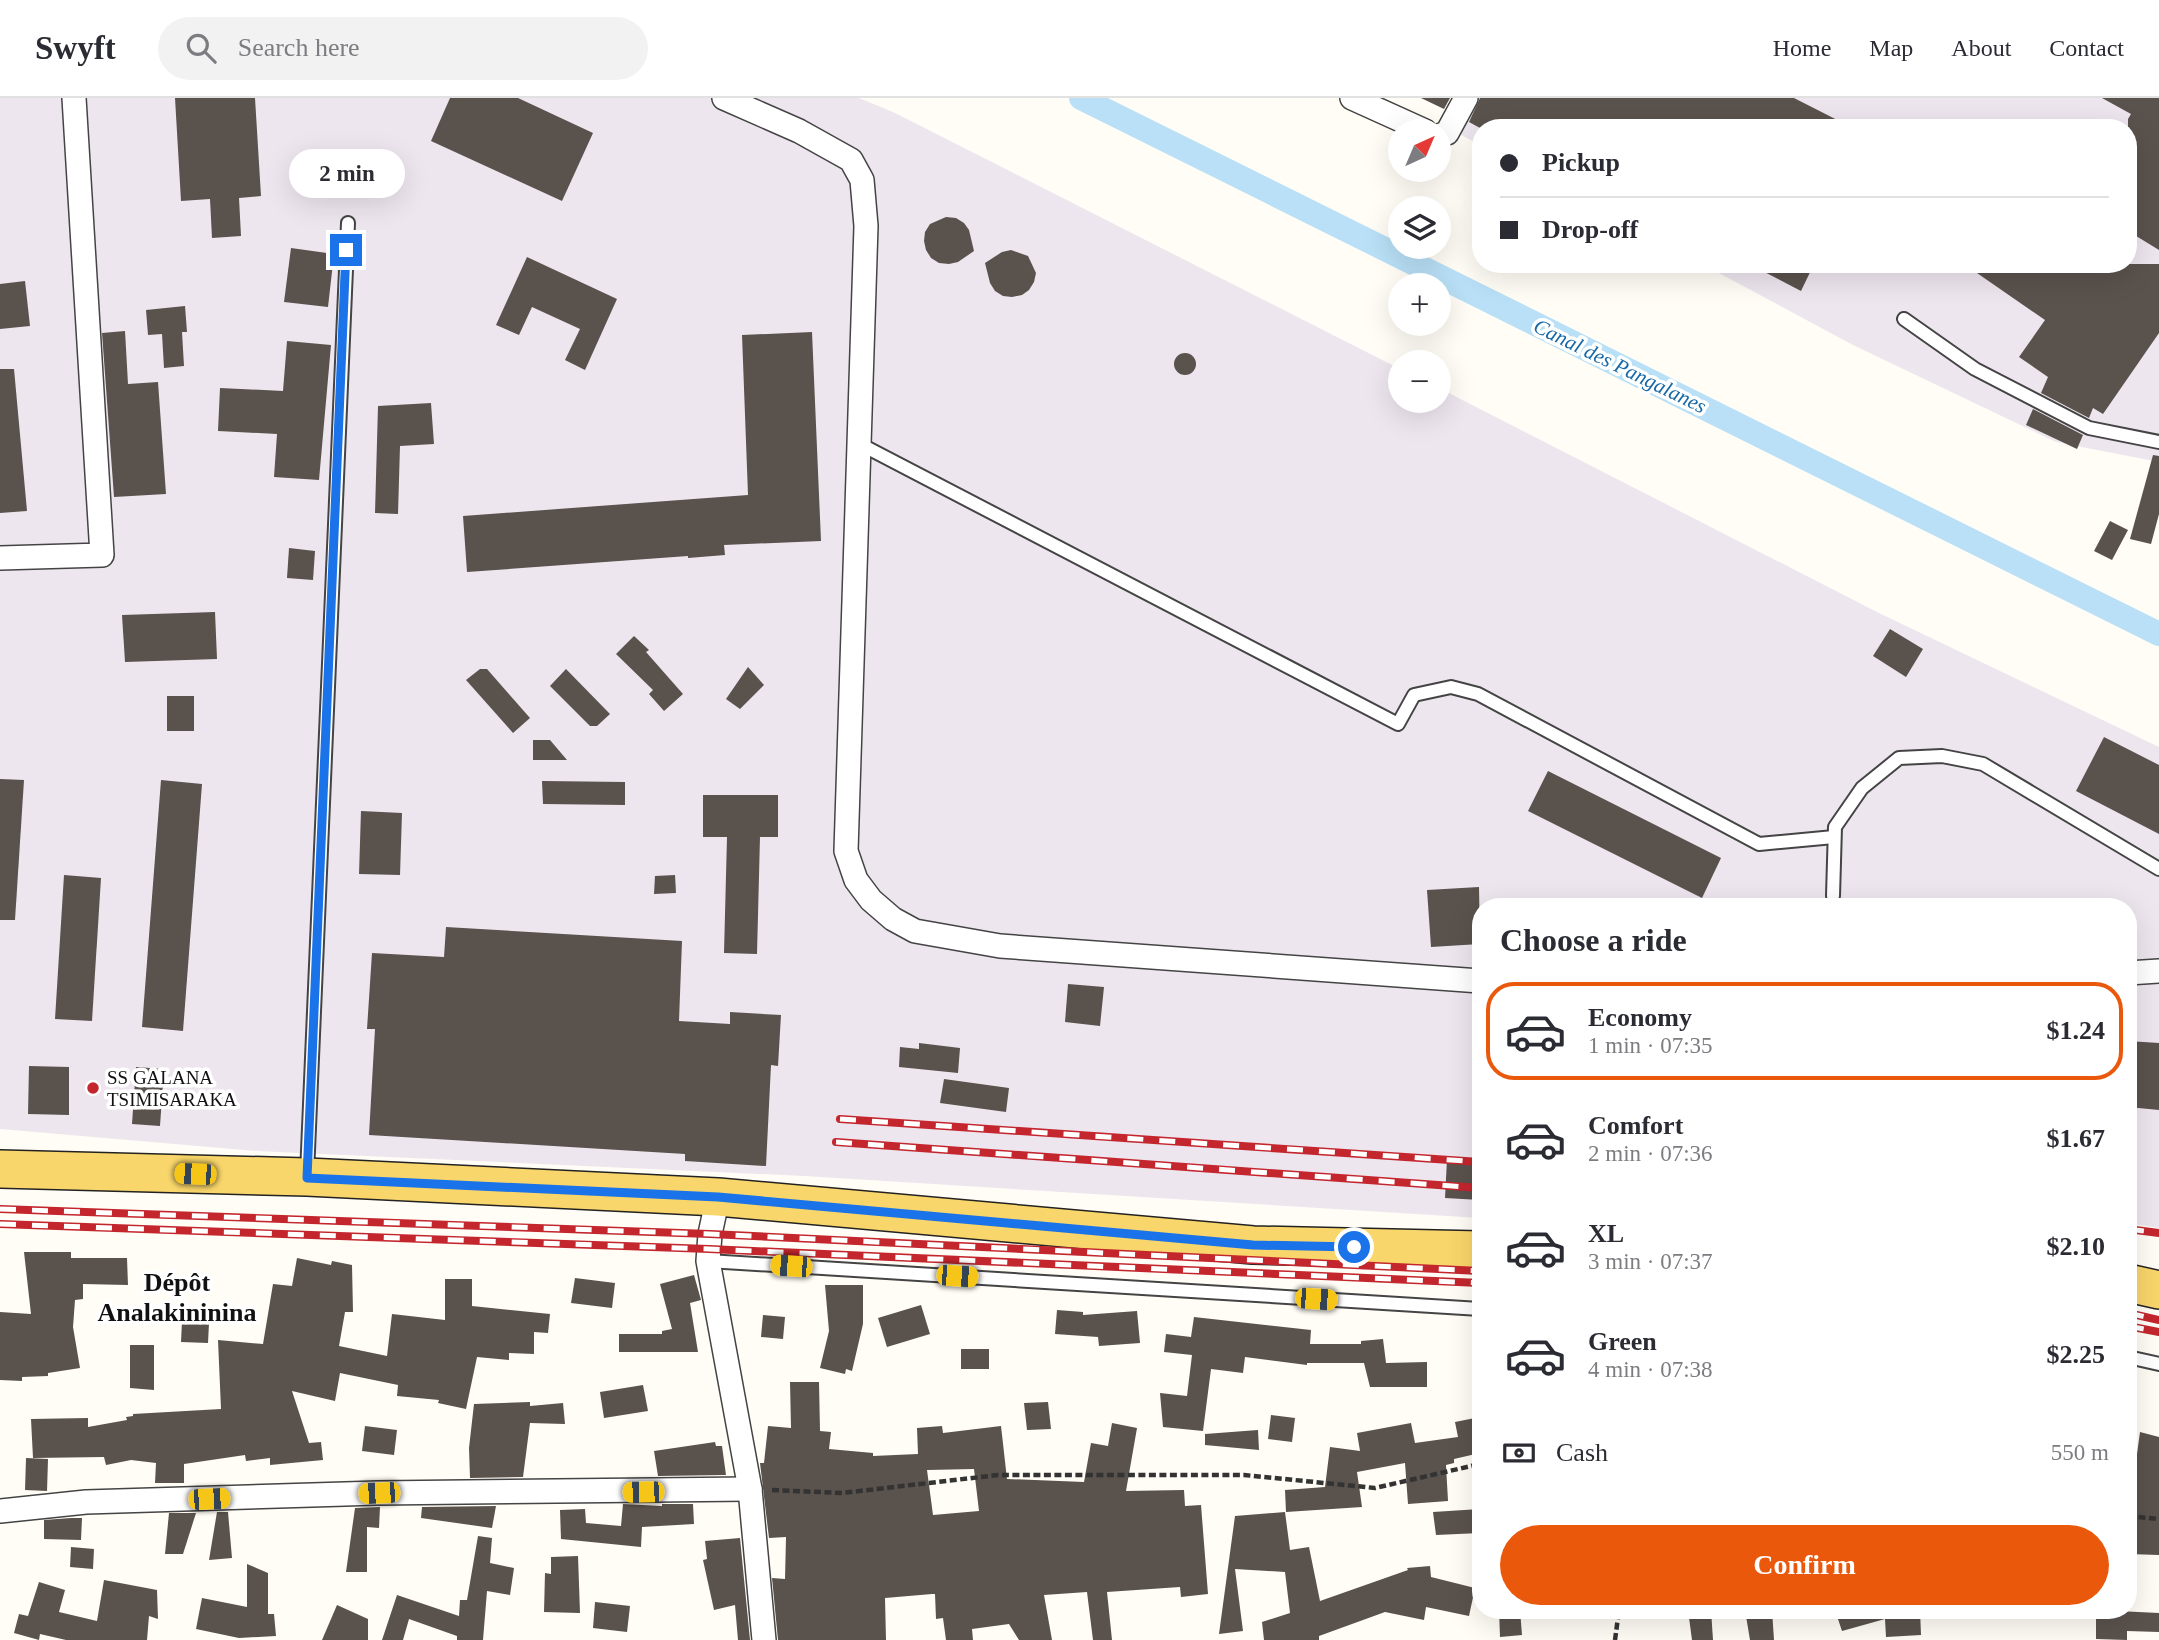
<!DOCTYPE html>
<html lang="en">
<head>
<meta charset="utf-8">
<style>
	body { margin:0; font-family:Georgia,serif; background:#f2f2f3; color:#2b2b33; height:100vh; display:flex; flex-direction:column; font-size:26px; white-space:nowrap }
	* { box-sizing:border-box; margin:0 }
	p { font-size:23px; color:#7c7c81 }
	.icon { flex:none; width:38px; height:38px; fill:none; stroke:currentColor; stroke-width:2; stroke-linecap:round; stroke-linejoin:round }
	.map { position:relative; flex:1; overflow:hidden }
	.drawer { position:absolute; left:1472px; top:800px; width:665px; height:721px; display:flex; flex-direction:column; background:#fff; border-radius:28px; box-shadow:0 7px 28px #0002 }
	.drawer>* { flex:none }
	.hud { position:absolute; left:1472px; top:21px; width:665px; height:154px; border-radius:28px; box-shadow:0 7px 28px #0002; display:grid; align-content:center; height:154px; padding:0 28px; background:#fff }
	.needle { width:46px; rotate:44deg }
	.buttons { position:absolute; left:1388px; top:21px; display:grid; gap:14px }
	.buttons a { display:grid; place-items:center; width:63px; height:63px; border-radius:50%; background:#fff; box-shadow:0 7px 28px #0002; font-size:35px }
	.end { position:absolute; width:32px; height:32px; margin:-16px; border:9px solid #1a73e8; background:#fff; box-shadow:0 0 0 4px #fff }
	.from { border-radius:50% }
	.bubble { position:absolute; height:49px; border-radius:24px; background:#fff; box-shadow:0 7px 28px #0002; font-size:23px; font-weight:800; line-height:49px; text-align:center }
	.car { position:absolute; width:21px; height:42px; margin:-21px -10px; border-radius:9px; box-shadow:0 0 5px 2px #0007; background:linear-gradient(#f5c518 24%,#345 0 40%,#f5c518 0 76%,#345 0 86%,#f5c518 0) }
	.hud b { display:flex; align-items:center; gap:24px; height:66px; font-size:26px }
	.hud b+b { border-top:2px solid #e1e1e2 }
	.hud i { width:18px; height:18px; background:#2b2b33 }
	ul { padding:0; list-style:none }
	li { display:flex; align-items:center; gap:21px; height:98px; margin:0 14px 10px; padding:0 14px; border:4px solid transparent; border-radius:28px }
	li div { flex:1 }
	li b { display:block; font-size:26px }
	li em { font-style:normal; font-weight:800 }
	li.on { border-color:#ea580c }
	li>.icon { width:63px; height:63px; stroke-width:1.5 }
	h2 { padding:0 28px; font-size:32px; line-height:84px }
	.pay { display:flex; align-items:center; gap:18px; height:77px; padding:0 28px; font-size:26px }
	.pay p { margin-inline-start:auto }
	.cta { display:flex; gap:14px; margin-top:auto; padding:14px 28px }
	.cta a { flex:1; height:80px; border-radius:42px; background:#ea580c; color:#fff; font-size:28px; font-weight:800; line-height:80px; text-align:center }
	header { display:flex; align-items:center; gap:42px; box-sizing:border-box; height:98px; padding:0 35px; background:#fff; border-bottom:2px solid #e1e1e2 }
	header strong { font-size:33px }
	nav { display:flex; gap:38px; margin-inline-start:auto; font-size:24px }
	.search { width:490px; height:63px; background:#f2f2f3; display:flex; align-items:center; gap:18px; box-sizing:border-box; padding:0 24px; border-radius:38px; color:#7c7c81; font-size:26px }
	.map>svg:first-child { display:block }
	.industrial { fill:#eee6ef }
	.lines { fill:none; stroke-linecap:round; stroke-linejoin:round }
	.canal { stroke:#b9e0f7; stroke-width:24 }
	.building { fill:#5a524d; fill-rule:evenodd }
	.lane-casing { stroke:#444; stroke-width:16 }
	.street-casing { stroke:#444; stroke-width:26 }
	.primary-casing { stroke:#222; stroke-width:40 }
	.path { stroke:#333; stroke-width:4.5; stroke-dasharray:7 3.5; stroke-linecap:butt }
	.lane { stroke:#fff; stroke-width:12 }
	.street { stroke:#fff; stroke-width:23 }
	.primary { stroke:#f9d66b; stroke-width:37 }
	.rail-casing { stroke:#c4262e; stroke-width:8 }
	.rail { stroke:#fff; stroke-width:5; stroke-dasharray:16; stroke-linecap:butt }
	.route { stroke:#1a73e8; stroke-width:9 }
	.poi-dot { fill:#c4262e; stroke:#fff; stroke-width:2.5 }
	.labels { text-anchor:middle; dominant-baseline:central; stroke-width:7; stroke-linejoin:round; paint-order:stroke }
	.poi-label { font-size:19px; fill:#111; stroke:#fff; text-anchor:start }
	.water-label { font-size:21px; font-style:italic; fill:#1768a6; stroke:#fff }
	.district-label { font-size:26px; font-weight:bold; fill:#111; stroke:#fff }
</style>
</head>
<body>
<header>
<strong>Swyft</strong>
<div class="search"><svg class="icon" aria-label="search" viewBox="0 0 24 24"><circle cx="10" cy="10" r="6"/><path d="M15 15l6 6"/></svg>Search here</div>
<nav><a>Home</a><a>Map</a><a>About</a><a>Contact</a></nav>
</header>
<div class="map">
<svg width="2159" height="1542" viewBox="0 0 2159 1542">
	<rect width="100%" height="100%" fill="#fffdf5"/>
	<g class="industrial">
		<polygon points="0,0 859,0 893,14 1400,271 1400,303 1438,303 1439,290 1879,515 2159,649 2159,1130 2128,1125 2128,808 1480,808 1480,1120 804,1078 256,1053 0,1031"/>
		<polygon points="1474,0 2159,0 2159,364 2056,344 1853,247 1702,166 2128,166 2128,30 1480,30 1480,47 1456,34"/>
	</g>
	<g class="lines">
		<polyline class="canal" points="1081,0 2159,536"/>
	</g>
	<g class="building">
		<polygon points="175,0 255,0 261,98 239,100 241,138 212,140 210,101 181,103"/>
		<polygon points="450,0 518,0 593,35 562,103 431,43"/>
		<polygon points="1421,0 1450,0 1444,11"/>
		<polygon points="1480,0 1794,0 1853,30 1480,30 1469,24"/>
		<polygon points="2102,0 2159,0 2159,152 2128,133 2128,21 2131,16"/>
		<polygon points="946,119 956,120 964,125 969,132 974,153 958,164 949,166 939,165 931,160 926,152 924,143 925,134 930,126"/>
		<polygon points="291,150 334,156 328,209 284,204"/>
		<polygon points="1011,152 1028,158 1036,175 1034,184 1029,192 1022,197 1012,199 1003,198 995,193 990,185 985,165 1002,154"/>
		<polygon points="527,159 617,201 585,272 565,262 580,231 532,209 519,237 496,227"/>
		<polygon points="1749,166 1814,166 1801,193"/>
		<polygon points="1964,166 2159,166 2159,235 2103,316 2093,310 2089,320 2041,295 2048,279 2019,259 2045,222"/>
		<polygon points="25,183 30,228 0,231 0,186"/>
		<polygon points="185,208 187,234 182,234 184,268 164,270 162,236 148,237 146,212"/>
		<polygon points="125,233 128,286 158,284 166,396 114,399 102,235"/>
		<polygon points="812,234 821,443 724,447 725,457 688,460 688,458 467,474 463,418 748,397 742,237"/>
		<polygon points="287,243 331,247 319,382 274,379 277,336 218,333 220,290 283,293"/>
		<circle cx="1185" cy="266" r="11"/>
		<polygon points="0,271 14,271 27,413 0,415"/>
		<polygon points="431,305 434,346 400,348 398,416 375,415 378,308"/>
		<polygon points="2033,311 2083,337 2077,351 2026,327"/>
		<polygon points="2153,357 2159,358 2159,416 2151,446 2130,441"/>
		<polygon points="2110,423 2128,432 2112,462 2094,453"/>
		<polygon points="289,450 315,453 313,482 287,480"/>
		<polygon points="215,514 217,561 125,564 122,517"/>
		<polygon points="1890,531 1923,551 1906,579 1873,558"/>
		<polygon points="634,538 649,552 646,554 683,596 664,613 649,596 653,592 616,556"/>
		<polygon points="748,569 764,587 740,611 726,601"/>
		<polygon points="480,571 487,571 530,620 513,635 466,582"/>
		<polygon points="566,571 610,616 597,628 590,628 550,588"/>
		<rect x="167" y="598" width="27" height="35"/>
		<polygon points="2104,639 2159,667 2159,736 2076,693"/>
		<polygon points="533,642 550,642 567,662 533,662"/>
		<polygon points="1548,673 1721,760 1702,800 1528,713"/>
		<polygon points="0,681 24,682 15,822 0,822"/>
		<polygon points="161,682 202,686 183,933 142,929"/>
		<polygon points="542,683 625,684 625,707 543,706"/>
		<polygon points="703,697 778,697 778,739 760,739 757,856 724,855 727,739 703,739"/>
		<polygon points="361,713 402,715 400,777 359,776"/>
		<polygon points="64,777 101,780 92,923 55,921"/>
		<polygon points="675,777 676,795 654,796 655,778"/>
		<polygon points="1479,789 1480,846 1431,849 1427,792"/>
		<polygon points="446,829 682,843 679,923 730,926 730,914 781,917 778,968 771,967 766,1068 685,1063 685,1056 369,1037 375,931 367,931 372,855 444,859"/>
		<polygon points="1068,886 1104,889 1100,928 1065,924"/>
		<polygon points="2128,943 2159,945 2159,1012 2128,1009"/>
		<polygon points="919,945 960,950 958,975 899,969 900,949 919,951"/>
		<polygon points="29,968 69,969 69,1017 28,1016"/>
		<polygon points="136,969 164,971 160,1028 132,1026"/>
		<polygon points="944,981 1009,990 1006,1014 940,1005"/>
		<polygon points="1447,1061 1480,1063 1480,1102 1445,1100"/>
		<polygon points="24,1154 71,1154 71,1160 127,1160 128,1187 83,1186 83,1201 75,1202 73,1229 80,1270 48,1275 48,1278 22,1279 22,1283 0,1282 0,1214 31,1216"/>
		<polygon points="297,1160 331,1167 332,1163 352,1167 353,1214 345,1214 339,1248 387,1258 392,1216 445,1222 445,1181 472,1181 472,1208 550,1216 548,1235 534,1234 534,1256 509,1255 509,1262 477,1259 466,1311 438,1305 439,1302 397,1298 398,1287 340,1275 335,1303 292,1293 309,1345 321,1344 323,1362 270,1367 270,1360 246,1363 245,1357 184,1366 184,1385 155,1385 156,1365 131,1362 106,1367 104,1359 33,1360 31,1321 88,1320 88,1329 127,1322 126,1319 133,1318 133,1316 221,1311 218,1242 263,1246 273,1186 292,1188"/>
		<polygon points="694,1177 701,1202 690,1205 698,1254 619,1254 619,1236 662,1236 662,1233 672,1231 660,1186"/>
		<polygon points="575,1180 615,1185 612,1210 571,1205"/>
		<polygon points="825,1187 863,1187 863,1226 852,1273 846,1271 845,1276 820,1270 829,1233"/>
		<polygon points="921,1207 930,1236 887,1249 878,1220"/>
		<polygon points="1057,1212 1083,1214 1083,1217 1137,1213 1140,1245 1099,1248 1098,1239 1055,1236"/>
		<polygon points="763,1217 785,1219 783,1241 761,1239"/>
		<polygon points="1194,1219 1311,1232 1310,1246 1361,1246 1361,1243 1383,1241 1386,1265 1427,1264 1427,1289 1370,1289 1364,1265 1307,1265 1307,1267 1245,1259 1243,1275 1211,1271 1203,1333 1163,1329 1160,1295 1187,1298 1192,1257 1164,1254 1166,1236 1191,1239"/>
		<polygon points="182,1223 209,1225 208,1245 181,1244"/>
		<polygon points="130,1247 154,1247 154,1292 130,1290"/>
		<rect x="961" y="1251" width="28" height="20"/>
		<path d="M790,1284H819L820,1333L831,1334L829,1351L873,1355V1358L918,1356L917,1330L942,1328L943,1335L1001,1328L1007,1381L1084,1384L1091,1345L1108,1348L1112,1325L1137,1330L1126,1393L1184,1392L1185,1408L1201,1407L1208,1496L1181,1499L1180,1489L1107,1494L1112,1542H1093L1087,1494L1044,1497L1052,1542H1019L1009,1526L972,1531L973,1542H946L943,1520L936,1521L935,1496H932L885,1500L886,1542H778L772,1480L785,1481L786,1439L769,1440L760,1365H764L768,1328L791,1330ZM974,1371L979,1413L933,1417L927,1372Z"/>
		<polygon points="643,1287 648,1313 604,1320 600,1294"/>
		<polygon points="530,1304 530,1308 563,1305 565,1326 530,1325 523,1379 470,1380 469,1350 474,1306"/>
		<polygon points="1048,1304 1051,1331 1027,1332 1024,1305"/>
		<polygon points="1271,1317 1295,1320 1292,1344 1268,1341"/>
		<polygon points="1480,1319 1480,1355 1454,1361 1454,1365 1446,1367 1448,1403 1408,1406 1405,1365 1357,1374 1362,1409 1286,1414 1285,1392 1325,1389 1330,1349 1360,1353 1357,1335 1411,1325 1415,1345 1458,1339 1455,1324"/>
		<polygon points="365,1328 397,1332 394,1357 362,1353"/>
		<polygon points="1258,1332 1259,1352 1205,1347 1205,1336"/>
		<polygon points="2140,1334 2159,1339 2159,1457 2128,1456 2128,1422"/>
		<polygon points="715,1344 716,1348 722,1348 726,1377 658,1378 654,1353"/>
		<polygon points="26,1360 48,1361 47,1393 25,1392"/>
		<polygon points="623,1406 662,1408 662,1406 693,1406 694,1426 642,1429 641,1449 561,1441 560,1412 585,1411 586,1425 621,1428"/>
		<polygon points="496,1408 492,1430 421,1420 422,1409"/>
		<polygon points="380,1409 379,1430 367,1429 367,1474 346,1474 355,1410"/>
		<polygon points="1480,1411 1480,1435 1436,1437 1433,1414"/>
		<polygon points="217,1414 228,1414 232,1460 209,1462"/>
		<polygon points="1285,1414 1290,1452 1309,1449 1320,1503 1408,1472 1407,1470 1430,1468 1431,1479 1475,1490 1469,1518 1426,1509 1424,1522 1385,1514 1319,1538 1319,1542 1264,1542 1262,1524 1290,1515 1285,1474 1235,1471 1243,1533 1219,1536 1235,1418"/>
		<polygon points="169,1415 196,1415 183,1456 165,1456"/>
		<polygon points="71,1420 82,1420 81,1442 44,1441 44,1422"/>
		<polygon points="478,1438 492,1440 490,1465 514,1470 510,1497 487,1493 483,1542 457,1542 457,1538 409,1521 403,1542 382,1542 397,1497 459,1518 460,1502 467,1502"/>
		<polygon points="740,1440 750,1542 738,1542 735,1507 714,1512 703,1462 707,1461 705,1443"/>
		<polygon points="71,1449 94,1451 93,1471 70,1469"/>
		<polygon points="578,1458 580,1515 544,1514 545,1475 551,1476 551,1459"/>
		<polygon points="247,1466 268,1475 268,1516 274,1516 276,1538 239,1540 196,1531 202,1500 247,1509"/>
		<polygon points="104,1482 157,1492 158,1521 149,1518 147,1542 66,1542 40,1536 39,1542 14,1535 19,1516 28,1518 39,1484 65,1492 59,1514 97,1523"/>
		<polygon points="595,1504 630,1508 627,1534 593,1530"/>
		<polygon points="337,1507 368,1521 368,1542 322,1542"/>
		<polygon points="1499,1512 1520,1512 1522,1537 1500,1539"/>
		<polygon points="1688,1512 1711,1512 1713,1542 1692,1542"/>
		<polygon points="1745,1512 1772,1512 1774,1542 1750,1542"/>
		<polygon points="1835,1512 1920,1512 1921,1537 1886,1539 1885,1521 1842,1533"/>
		<polygon points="2096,1512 2159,1515 2159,1534 2127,1533 2127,1542 2096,1541"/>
	</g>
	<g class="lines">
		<defs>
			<g id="lane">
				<polyline points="1904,221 1975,271 2089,330 2159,344"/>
				<polyline points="858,345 1398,626 1414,597 1451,589 1478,596 1759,746 1834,739"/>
				<polyline points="1833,798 1835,729 1862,690 1899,660 1942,658 1983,666 2159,771"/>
				<polyline points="307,1076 348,125"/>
				<polyline points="708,1163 1480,1211"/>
				<polyline points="2128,1259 2159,1266"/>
			</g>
			<g id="street">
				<polyline points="724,0 799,33 851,62 862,82 866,128 846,753 856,782 871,802 893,821 915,833 1000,848 1480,883"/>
				<polyline points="1352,0 1425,33"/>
				<polyline points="1438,38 1447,35 1466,0"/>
				<polyline points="0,460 102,457 74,0"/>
				<polyline points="2128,875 2159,873"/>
				<polyline points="718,1099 710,1136 708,1163 750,1391 764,1542"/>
				<polyline points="0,1413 86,1404 378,1395 750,1391"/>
			</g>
			<g id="primary">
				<polyline points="0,1071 307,1079 718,1099 1253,1147 1480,1152"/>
				<polyline points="2128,1185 2159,1192"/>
			</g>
		</defs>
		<use href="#lane" class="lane-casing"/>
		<use href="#street" class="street-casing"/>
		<use href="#primary" class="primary-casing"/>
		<g class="path">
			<polyline points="772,1392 842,1395 998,1377 1244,1377 1375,1390 1480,1366"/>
			<polyline points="2128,1418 2159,1421"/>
			<polyline points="1615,1542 1619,1512"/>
		</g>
		<use href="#lane" class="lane"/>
		<use href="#street" class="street"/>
		<use href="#primary" class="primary"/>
		<defs>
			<g id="rail">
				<polyline points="840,1021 1480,1064"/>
				<polyline points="836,1044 1480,1090"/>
				<polyline points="0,1111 710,1136 1480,1173"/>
				<polyline points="0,1126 709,1151 1480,1185"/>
				<polyline points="2128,1131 2159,1135"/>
				<polyline points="2128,1215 2159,1222"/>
				<polyline points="2128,1228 2159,1234"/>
			</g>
		</defs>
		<use href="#rail" class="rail-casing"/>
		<use href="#rail" class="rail"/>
	</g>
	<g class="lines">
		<polyline class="route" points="346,152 307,1080 718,1099 1253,1147 1354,1149"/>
	</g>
	<circle class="poi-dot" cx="93" cy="990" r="7"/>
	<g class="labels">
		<g class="poi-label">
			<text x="107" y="979">SS GALANA<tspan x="107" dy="22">TSIMISARAKA</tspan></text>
		</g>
		<g class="water-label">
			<text transform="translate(1620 268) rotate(26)">Canal des Pangalanes</text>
		</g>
		<g class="district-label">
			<text x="177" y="1184">Dépôt<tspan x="177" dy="30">Analakininina</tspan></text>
		</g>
	</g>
</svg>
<div class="buttons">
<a><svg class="needle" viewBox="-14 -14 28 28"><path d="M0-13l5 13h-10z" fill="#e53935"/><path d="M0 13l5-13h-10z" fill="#7c7c81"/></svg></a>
<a><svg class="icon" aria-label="layers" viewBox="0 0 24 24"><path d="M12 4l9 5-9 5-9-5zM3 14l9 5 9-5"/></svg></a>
<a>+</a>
<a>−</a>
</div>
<i class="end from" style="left:1354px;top:1149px"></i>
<i class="end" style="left:346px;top:152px"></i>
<div class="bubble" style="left:289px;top:51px;width:116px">2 min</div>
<i class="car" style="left:195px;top:1076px;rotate:272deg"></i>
<i class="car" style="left:791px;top:1168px;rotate:274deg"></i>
<i class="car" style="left:957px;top:1178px;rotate:94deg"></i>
<i class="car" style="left:1316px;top:1201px;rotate:94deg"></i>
<i class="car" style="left:643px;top:1394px;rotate:269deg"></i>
<i class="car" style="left:379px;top:1395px;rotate:268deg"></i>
<i class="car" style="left:209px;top:1401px;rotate:88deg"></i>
<div class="hud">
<b><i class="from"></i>Pickup</b>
<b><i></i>Drop-off</b>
</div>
<section class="drawer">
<h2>Choose a ride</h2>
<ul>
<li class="on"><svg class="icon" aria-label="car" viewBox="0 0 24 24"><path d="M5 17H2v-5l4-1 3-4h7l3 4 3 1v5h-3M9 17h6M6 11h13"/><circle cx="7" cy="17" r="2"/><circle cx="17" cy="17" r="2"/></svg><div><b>Economy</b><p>1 min · 07:35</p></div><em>$1.24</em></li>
<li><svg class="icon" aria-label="car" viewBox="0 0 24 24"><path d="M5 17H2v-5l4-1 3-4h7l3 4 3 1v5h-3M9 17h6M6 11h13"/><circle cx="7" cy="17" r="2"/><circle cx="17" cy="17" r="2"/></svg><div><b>Comfort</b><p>2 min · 07:36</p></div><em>$1.67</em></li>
<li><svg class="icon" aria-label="car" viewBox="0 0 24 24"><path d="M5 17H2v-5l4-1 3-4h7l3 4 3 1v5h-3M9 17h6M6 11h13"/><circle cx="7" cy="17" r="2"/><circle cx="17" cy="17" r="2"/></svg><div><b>XL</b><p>3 min · 07:37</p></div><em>$2.10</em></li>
<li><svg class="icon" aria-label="car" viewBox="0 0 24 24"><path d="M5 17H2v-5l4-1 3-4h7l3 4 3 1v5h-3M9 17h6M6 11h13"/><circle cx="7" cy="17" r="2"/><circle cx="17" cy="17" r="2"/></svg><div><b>Green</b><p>4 min · 07:38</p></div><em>$2.25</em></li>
</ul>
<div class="pay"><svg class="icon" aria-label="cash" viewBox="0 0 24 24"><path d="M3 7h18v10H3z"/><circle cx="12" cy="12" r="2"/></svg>Cash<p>550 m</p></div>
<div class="cta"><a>Confirm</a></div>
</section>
</div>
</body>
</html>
